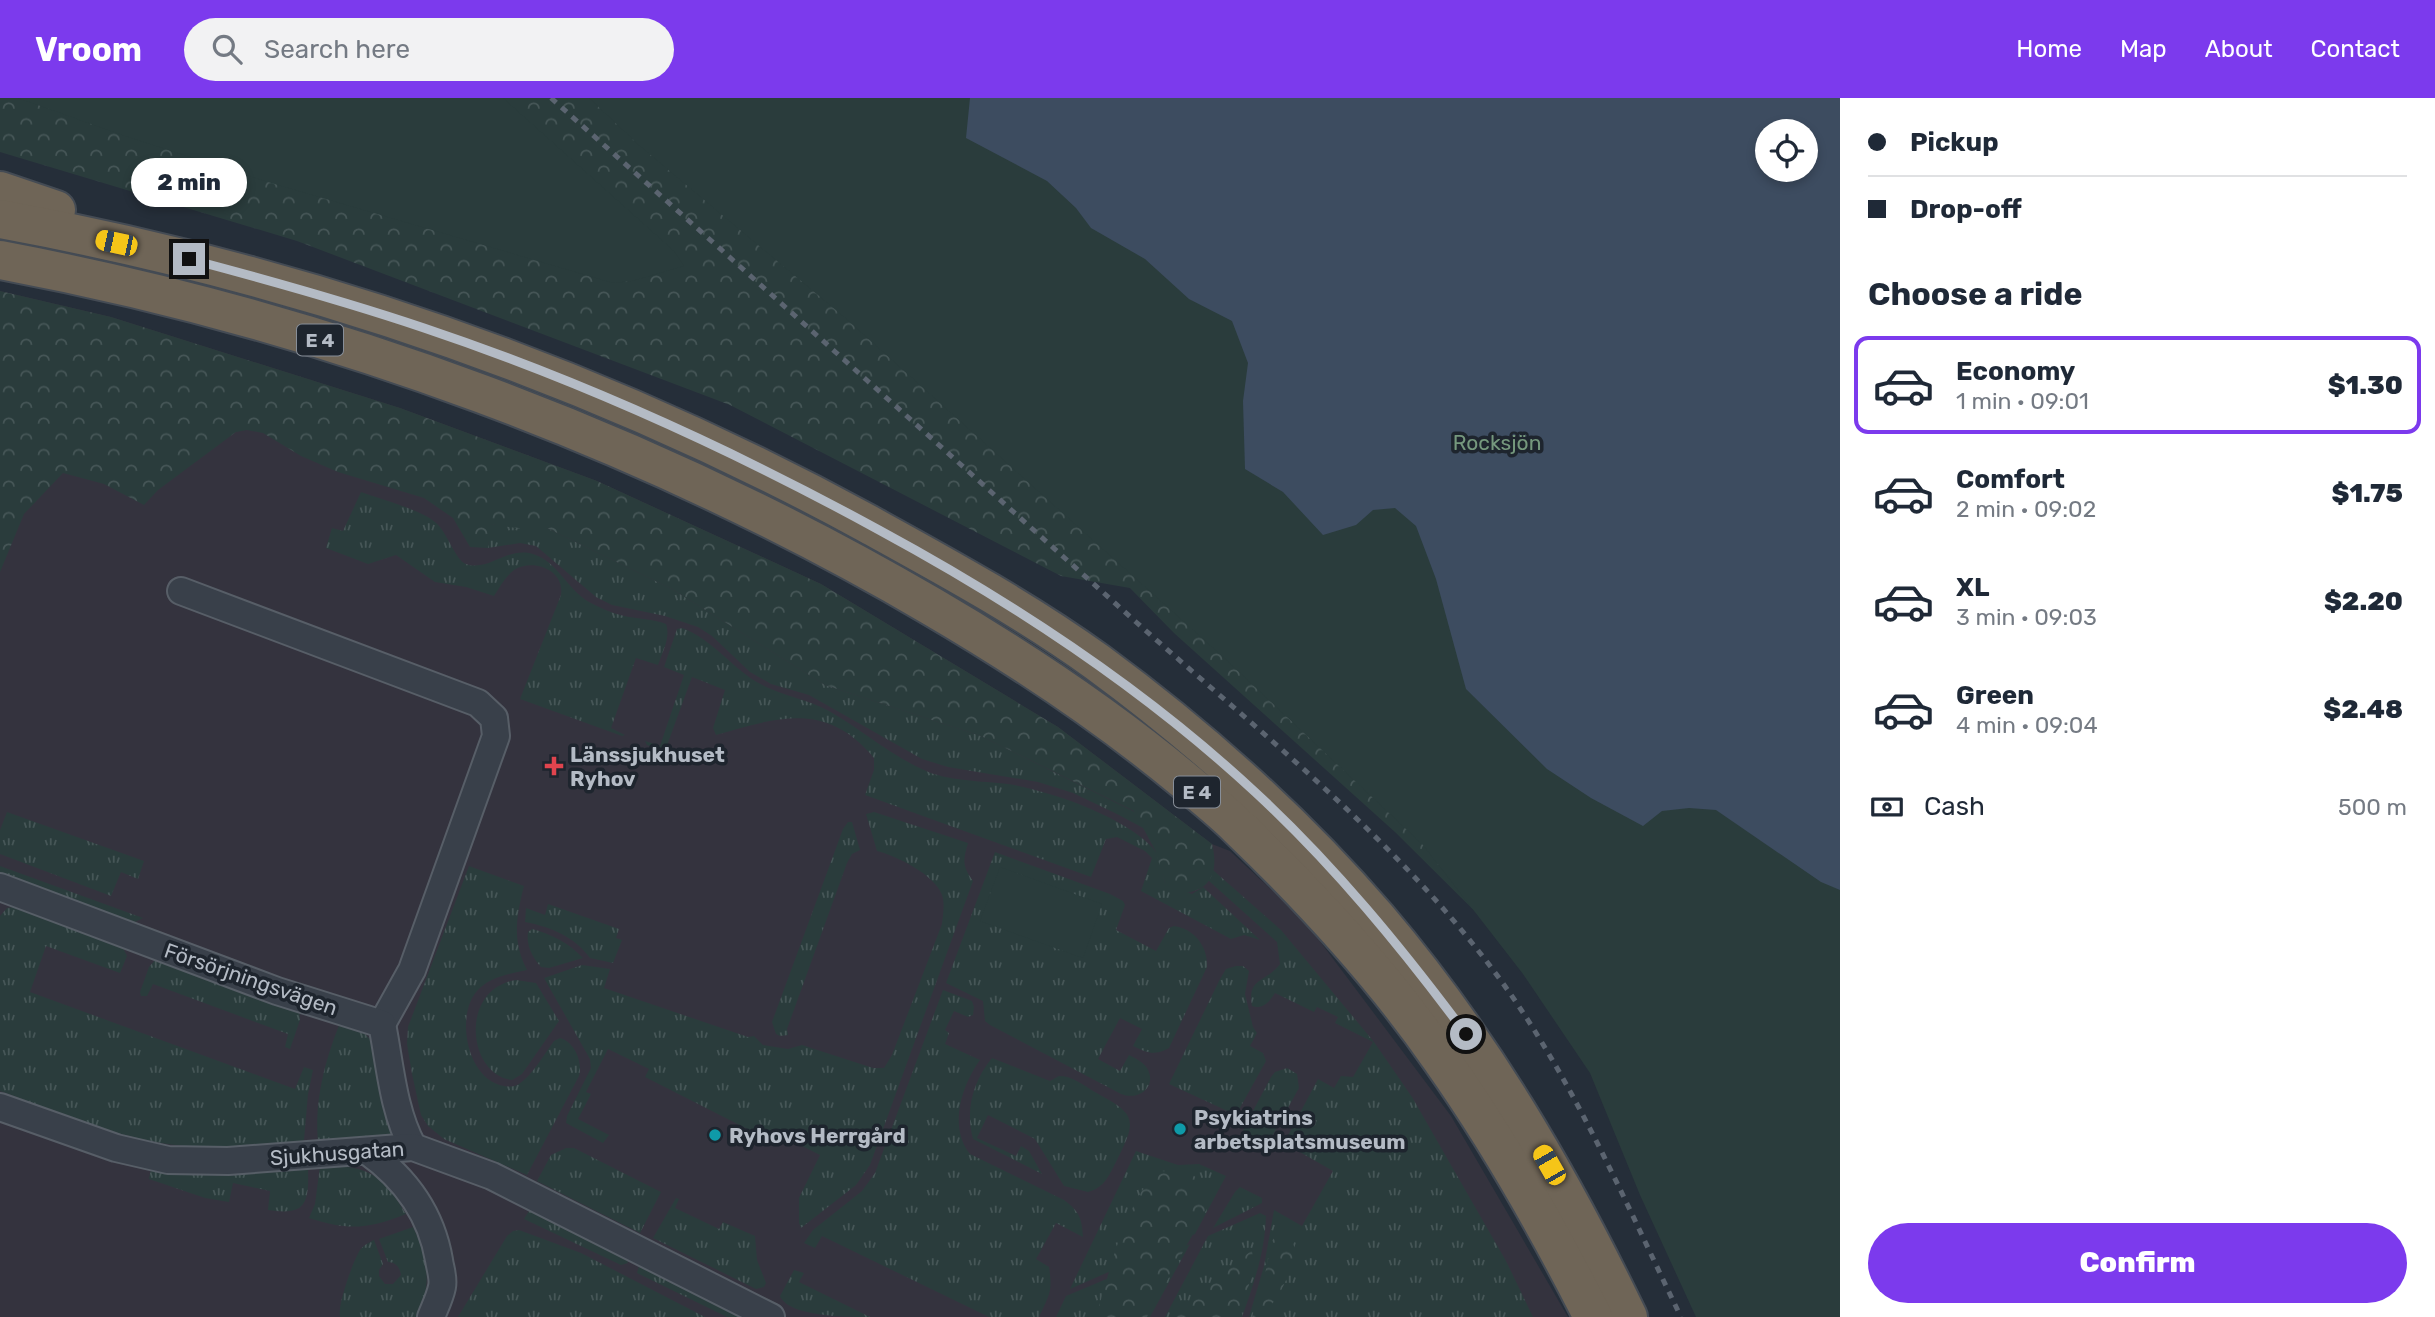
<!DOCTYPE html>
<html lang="en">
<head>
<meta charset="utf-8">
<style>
	body { margin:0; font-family:Rubik,sans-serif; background:#f2f2f3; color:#1f2937; height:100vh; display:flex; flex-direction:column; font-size:26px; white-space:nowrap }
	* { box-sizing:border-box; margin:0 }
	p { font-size:23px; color:#747a83 }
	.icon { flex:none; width:38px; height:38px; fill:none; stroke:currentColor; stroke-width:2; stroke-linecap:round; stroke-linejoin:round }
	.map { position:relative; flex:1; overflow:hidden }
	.panel { display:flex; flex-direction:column; background:#fff; width:595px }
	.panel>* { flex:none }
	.guide { display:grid; align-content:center; height:154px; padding:0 28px; background:#fff }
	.fabs { position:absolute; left:1755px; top:21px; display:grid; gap:14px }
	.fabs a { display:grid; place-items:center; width:63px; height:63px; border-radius:50%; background:#fff; box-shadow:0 4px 10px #0003; font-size:35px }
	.end { position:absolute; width:32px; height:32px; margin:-16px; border:9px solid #b4bbc5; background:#111; box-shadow:0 0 0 4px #111 }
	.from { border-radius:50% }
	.bubble { position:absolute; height:49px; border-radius:24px; background:#fff; box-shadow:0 4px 10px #0003; font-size:23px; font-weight:800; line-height:49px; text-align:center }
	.car { position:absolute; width:21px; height:42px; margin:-21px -10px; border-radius:9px; box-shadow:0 0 5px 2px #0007; background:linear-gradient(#f5c518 24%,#345 0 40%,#f5c518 0 76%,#345 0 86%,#f5c518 0) }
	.guide b { display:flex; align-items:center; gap:24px; height:66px; font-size:26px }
	.guide b+b { border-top:2px solid #e0e1e3 }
	.guide i { width:18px; height:18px; background:#1f2937 }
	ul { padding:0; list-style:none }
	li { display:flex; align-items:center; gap:21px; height:98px; margin:0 14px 10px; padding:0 14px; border:4px solid transparent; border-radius:14px }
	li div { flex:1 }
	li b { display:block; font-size:26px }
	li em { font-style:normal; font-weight:800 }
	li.active { border-color:#7c3aed }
	li>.icon { width:63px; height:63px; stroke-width:1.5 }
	h2 { padding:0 28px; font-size:32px; line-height:84px }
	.pay { display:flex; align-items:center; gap:18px; height:77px; padding:0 28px; font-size:26px }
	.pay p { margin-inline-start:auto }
	.cta { display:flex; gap:14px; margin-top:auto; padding:14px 28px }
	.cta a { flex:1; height:80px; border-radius:42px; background:#7c3aed; color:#fff; font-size:28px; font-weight:800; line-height:80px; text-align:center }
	header { display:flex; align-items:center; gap:42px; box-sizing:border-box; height:98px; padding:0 35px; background:#7c3aed; color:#fff }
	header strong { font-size:33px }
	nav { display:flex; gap:38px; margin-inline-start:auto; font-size:24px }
	.search { width:490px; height:63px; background:#f2f2f3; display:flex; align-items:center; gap:18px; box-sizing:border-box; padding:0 24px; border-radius:38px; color:#747a83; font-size:26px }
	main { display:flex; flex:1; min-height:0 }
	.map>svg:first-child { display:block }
	.medical { fill:#34333e }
	.grass { fill:url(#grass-tufts) }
	.forest { fill:url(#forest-crowns) }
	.park { fill:#2a3c3c; fill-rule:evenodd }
	.water { fill:#3d4c60; fill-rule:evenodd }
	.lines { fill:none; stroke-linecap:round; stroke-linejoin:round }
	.minor-casing { stroke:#575e67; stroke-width:30 }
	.highway-casing { stroke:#444b54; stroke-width:42 }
	.minor { stroke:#39404a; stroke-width:26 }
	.highway { stroke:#6f6557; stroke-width:38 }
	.rail { stroke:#5b6470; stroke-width:5; stroke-dasharray:7 7; stroke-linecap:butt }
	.route { stroke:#b4bbc5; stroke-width:9 }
	.health-dot { fill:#e0444e; stroke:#1e252e; stroke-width:2.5 }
	.culture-dot { fill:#0f9aa8; stroke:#1e252e; stroke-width:2.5 }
	.labels { text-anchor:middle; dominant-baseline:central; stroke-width:7; stroke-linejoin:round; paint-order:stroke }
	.shield { fill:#1e252e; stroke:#878e98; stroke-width:2 }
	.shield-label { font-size:19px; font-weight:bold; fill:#b4bbc5 }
	.park-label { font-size:21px; fill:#75987d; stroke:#1e252e }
	.poi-label { font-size:21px; font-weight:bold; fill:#b4bbc5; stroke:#1e252e; text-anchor:start }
	.street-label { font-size:21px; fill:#b4bbc5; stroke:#1e252e }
</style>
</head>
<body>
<header>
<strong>Vroom</strong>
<div class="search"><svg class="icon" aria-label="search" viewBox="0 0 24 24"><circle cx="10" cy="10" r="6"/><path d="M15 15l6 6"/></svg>Search here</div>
<nav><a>Home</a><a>Map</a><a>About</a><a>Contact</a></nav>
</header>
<main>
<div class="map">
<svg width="1840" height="1219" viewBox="0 0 1840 1219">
	<defs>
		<pattern id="grass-tufts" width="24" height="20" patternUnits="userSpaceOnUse" patternTransform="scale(1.75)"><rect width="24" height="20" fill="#2a3c3c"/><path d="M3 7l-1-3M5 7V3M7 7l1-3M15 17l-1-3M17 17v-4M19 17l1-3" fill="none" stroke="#465657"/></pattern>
		<pattern id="forest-crowns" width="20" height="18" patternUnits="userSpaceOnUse" patternTransform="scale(1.75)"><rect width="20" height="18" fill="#2a3c3c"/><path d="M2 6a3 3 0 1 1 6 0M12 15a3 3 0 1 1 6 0" fill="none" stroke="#465657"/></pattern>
	</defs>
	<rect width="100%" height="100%" fill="#252e39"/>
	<polygon class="medical" points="0,193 111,219 400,310 597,383 821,486 1058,629 1212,746 1230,753 1304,822 1451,1018 1568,1219 0,1219"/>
	<g class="grass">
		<path d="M361,394C380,401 421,412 435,424C447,433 455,462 466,466C490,474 507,448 533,456C558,464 567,491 589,504C600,510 612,515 624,518C638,521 653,521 666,526C671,539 662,555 658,567L636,560L611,630L625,637L622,638L520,601L561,497C565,472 533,460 514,472C505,479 500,489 494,498L466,489L435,484L396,457L368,466L326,450L332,430L343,433Z"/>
		<path d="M490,426L547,430L672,491L825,587L981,638L1163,728L1281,832L1374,944L1412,999L1506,1163L1533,1219H1249L1264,1168L1274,1112L1302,1128L1333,1073L1284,1045L1318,981L1334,990L1341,978L1353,979L1373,944L1335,925L1338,919L1317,909L1314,914L1275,895C1270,903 1263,912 1252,908C1247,879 1266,885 1280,866L1277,844L1160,739L1117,716L1073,695L1038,684L948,669L922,661L809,597L771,586L750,574L712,538L698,529L665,518L612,507L596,499L536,448L520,445L488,450Z"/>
		<path d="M682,530C710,540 730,567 755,583C778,597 805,600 829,613C861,631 890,657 924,672C946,683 983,683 1008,686C1051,693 1123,718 1153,750C1160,758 1162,775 1165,785L1192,796L1203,789L1260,842L1244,837L1231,841L1141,793L1152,760L1145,753L1117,739L1106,741L1091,779L865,697L874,672V660C827,603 778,619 716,637L713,630L725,592L692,579L666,650L680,655L676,658L647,647L645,643L660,648L684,577L664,569L677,531Z"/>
		<polygon points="7,714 144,763 138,781 121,774 111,798 0,756 0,732"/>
		<path d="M874,714L968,745C963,762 962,768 973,783L870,1067L856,1087L801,1130L799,1125V1100L820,1057L780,1037L775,1045L645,979L649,971L608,951L586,994L591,996L578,1021L609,1037L603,1045L566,1025L567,1018L591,970L590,961L544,880L582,867L610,871L604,890L748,939L754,938L763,947L788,951L802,947L873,970H884L892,957L942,826C943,816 945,806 942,797C935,777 897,758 877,753L866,716Z"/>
		<polygon points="848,724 852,724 860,752 852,756 847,765 787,931 788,937 780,938 776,936 772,924 843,731"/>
		<path d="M995,754L1110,796L1123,803L1125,807L1116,832L1156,853L1169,830L1174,828C1195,831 1208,849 1207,869L1169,950C1154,958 1148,955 1133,948L1142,931L1120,920L1098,961L1120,973L1129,957C1135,960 1143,964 1147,970C1158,989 1138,1003 1121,996L990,927L985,923L983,903L946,885Z"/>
		<polygon points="0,768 143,820 133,825 0,777"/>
		<path d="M469,768L524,788C516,819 512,843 527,872C509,876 489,879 477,893C455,918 467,982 504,988C509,989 514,989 519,986C533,977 544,956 554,943L560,940C575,944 583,965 579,978L527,1077L444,1041L428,1028L421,1017L412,976L407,946L408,929Z"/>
		<path d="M548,806L619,831L616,840L622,842L613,865L590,860C575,839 551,829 525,824L526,810L545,817Z"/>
		<path d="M19,808L122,848L127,858L120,875L46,848L30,894L295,991L304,969L313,972L308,996L304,1042L301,1045L287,1046C254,1047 218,1051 185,1048C121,1043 60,1014 0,993V818L7,810Z"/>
		<path d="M532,831C551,836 569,845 583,860L549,870L541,869C532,859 526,847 528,834Z"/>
		<polygon points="156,861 299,912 300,922 290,951 285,949 288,936 153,886 147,898 141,898 140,894 149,869"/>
		<polygon points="1236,868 1243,868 1249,873 1245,896 1253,929 1257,935 1250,948 1263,955 1266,963 1236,1017 1169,986 1220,881 1226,871"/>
		<path d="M516,882L536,885L559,923L522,976L512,982C468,978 458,891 516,882Z"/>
		<path d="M943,892L972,903L974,909L973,917L968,919L954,913L945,932L949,935L945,946L980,962C962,987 948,1029 970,1056L1064,1102C1079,1113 1082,1120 1083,1139L1056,1125L1036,1161L1049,1169C1053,1194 1049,1197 1039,1219H989L822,1138L815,1150L804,1145L813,1132L862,1093L875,1075Z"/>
		<path d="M340,925L362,932L372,944L391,1036L389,1040L318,1044C314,1003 325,962 340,925Z"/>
		<path d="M992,960L1050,983L1059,978C1072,978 1082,986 1093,993C1135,1016 1139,1019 1116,1064C1108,1079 1105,1089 1088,1094L1064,1088L1035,1041L988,1017L977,1040L1016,1058L1021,1048L1029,1053L1042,1076L973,1041C965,1012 973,983 992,960Z"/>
		<polygon points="1287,970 1297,976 1299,990 1270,1042 1256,1046 1249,1043 1243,1033 1245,1028 1271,979 1275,974"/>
		<polygon points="566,1050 574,1050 661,1094 640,1135 537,1083 551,1057"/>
		<polygon points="1136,1053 1178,1067 1199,1066 1226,1078 1195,1136 1070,1191"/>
		<path d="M320,1068C367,1067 382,1075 406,1116C368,1131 349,1133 309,1120L315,1106Z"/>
		<path d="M308,1069C309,1105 307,1118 268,1112L270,1093L233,1085L229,1104L205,1100L149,1081L151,1070Z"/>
		<polygon points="1240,1089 1262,1100 1262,1105 1213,1130 1235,1094"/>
		<polygon points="676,1100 679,1101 675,1110 719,1131 723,1124 755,1138 757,1162 766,1185 764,1189 756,1191 653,1140"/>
		<polygon points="529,1113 627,1162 628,1165 621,1167 524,1121"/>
		<path d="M1260,1115L1266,1118C1265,1153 1254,1186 1242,1219H1165L1208,1138Z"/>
		<path d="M413,1129C429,1163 431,1183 419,1219H340C337,1208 353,1163 360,1152C364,1147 368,1145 374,1142L383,1166L379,1172V1178L385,1186H393L401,1177C400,1170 396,1164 388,1164L379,1141Z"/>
		<polygon points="519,1132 581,1155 705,1219 458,1219 507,1138 513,1133"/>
		<polygon points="1190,1146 1150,1219 1056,1219 1066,1198"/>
		<polygon points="639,1168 734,1214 739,1219 727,1219 637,1175"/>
		<path d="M794,1172L804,1175L799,1184L870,1219C847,1219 789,1219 780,1198Z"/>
	</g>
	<g class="forest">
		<polygon points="0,0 882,0 1840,1219 1603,976 1538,876 1395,734 1174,535 1130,490 1061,478 730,307 297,143 0,54"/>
		<path d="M0,193L111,219L400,310L597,383L821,486L1058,629L1212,746C1220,777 1208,797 1175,795L1165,785L1155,752L1134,713L981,638L825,587L672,491L547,430L539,434L491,426L488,450L470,449L453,420L424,400L338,374L301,358L263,335L247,332L236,334L158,392L144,407L104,386L63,375L24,416L0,474Z"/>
		<path d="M1156,1073L1190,1074L1207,1090L1209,1107L1147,1219H1096C1111,1168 1122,1115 1156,1073Z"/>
		<polygon points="1279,1133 1290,1139 1298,1157 1278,1199 1260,1219 1252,1219 1265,1176 1272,1143"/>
		<path d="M1252,1152C1255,1175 1246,1197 1239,1219H1173L1182,1209Z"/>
	</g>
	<g class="park">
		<polygon points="18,0 503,0 674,153 684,168 632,183 613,185 268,84 122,37"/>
		<path d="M589,0H1840V1219H1696L1640,1097L1590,975L1523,876L1423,747L1221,557L843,218L641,49ZM1768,33H1806V72H1768Z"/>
		<polygon points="1000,769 1102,806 1083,860 980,823"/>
	</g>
	<path class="water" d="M970,0H1840V792L1821,784L1716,712L1689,710L1662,713L1643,728L1591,700L1547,671L1466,591L1436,481L1416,428L1395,410L1373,412L1356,427L1323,437L1283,394L1245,371L1243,303L1248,265L1232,223L1189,201L1145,161L1091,130L1076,110L1047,83L966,40ZM1768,33H1806V72H1768Z"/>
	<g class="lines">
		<defs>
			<g id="minor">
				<polyline points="181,493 478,605 494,620 496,638 412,872 382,926"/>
				<path d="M0,789L277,893L382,926C390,966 393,1013 413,1049"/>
				<polyline points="0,1009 116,1050 168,1062 228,1063 413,1049 492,1078 771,1219"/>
				<path d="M367,1053C405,1080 431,1115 439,1162C440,1170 444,1180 442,1189C440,1199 435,1209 431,1219"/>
			</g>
			<g id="highway">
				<polyline points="0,93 56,112"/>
				<path d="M0,121C304,177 597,278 868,426C946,469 1025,512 1097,564C1199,639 1294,724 1377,820C1481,942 1559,1076 1628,1219"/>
				<path d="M0,162C325,223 645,341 931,508C1020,560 1106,617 1185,683C1203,698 1222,713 1238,729C1312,800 1383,877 1441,961C1499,1043 1548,1130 1593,1219"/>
			</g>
		</defs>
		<use href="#minor" class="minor-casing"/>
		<use href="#highway" class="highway-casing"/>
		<use href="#minor" class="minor"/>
		<use href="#highway" class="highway"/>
		<path class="rail" d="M551,0C747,174 941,349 1136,524C1263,637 1401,745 1502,884C1576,987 1626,1106 1681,1219"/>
	</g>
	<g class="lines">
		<path class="route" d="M189,161C268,182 347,204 424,230C582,283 733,352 879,432C1014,505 1142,589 1255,694C1334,767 1402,850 1466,936"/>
	</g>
	<path class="health-dot" d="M550.5 657.5h7v7h7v7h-7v7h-7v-7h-7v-7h7z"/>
	<g class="culture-dot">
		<circle cx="1180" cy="1031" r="7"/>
		<circle cx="715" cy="1037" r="7"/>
	</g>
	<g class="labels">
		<g class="shield">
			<rect x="297" y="226.5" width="46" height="31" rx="5"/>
			<rect x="1174" y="678.5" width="46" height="31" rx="5"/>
		</g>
		<g class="shield-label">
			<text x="320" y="242">E 4</text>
			<text x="1197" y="694">E 4</text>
		</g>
		<g class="park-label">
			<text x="1497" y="344">Rocksjön</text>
		</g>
		<g class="poi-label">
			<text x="570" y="656">Länssjukhuset<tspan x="570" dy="24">Ryhov</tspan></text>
			<text x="1194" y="1019">Psykiatrins<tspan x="1194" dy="24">arbetsplatsmuseum</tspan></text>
			<text x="729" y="1037">Ryhovs Herrgård</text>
		</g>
		<g class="street-label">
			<text transform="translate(251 881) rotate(19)">Försörjningsvägen</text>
			<text transform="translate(337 1055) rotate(-4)">Sjukhusgatan</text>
		</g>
	</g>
</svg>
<div class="fabs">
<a><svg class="icon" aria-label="locate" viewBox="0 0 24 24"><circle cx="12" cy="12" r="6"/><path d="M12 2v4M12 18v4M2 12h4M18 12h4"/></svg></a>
</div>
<i class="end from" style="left:1466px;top:936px"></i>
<i class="end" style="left:189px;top:161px"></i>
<div class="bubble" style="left:131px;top:60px;width:116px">2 min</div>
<i class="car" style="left:116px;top:145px;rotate:282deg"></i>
<i class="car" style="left:1549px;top:1067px;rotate:330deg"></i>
</div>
<section class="panel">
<div class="guide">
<b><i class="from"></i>Pickup</b>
<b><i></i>Drop-off</b>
</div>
<h2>Choose a ride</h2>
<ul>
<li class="active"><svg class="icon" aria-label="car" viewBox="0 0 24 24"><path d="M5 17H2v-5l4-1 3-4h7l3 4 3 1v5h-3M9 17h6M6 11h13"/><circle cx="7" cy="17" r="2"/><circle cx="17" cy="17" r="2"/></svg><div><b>Economy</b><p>1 min · 09:01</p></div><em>$1.30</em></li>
<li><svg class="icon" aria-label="car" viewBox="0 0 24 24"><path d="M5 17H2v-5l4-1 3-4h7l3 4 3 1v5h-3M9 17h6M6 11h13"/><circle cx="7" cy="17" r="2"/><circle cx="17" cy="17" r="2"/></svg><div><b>Comfort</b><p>2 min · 09:02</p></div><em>$1.75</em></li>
<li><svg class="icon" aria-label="car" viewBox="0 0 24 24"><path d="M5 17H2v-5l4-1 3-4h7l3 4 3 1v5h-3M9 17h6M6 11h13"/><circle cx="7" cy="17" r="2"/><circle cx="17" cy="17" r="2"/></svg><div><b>XL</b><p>3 min · 09:03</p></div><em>$2.20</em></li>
<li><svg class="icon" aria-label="car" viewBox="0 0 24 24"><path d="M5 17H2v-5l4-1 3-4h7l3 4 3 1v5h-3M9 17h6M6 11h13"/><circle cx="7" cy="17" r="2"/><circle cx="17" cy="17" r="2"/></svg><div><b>Green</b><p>4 min · 09:04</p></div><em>$2.48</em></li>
</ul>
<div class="pay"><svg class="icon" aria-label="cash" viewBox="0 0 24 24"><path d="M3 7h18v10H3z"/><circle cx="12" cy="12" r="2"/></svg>Cash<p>500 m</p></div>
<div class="cta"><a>Confirm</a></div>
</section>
</main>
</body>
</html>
